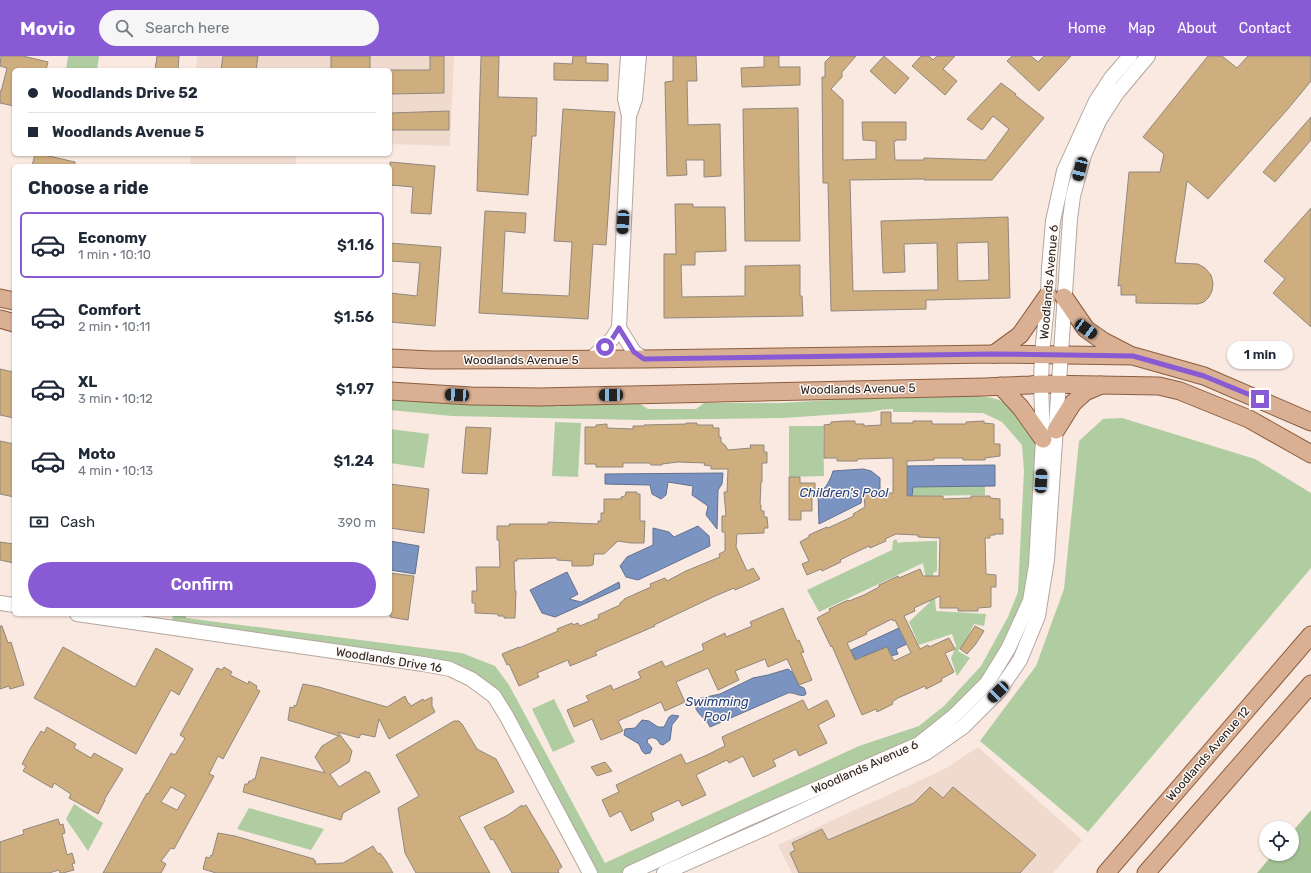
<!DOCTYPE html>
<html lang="en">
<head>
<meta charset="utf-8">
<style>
	body { margin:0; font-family:Rubik,sans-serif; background:#f6f6f7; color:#1f2937; height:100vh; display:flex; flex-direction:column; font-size:15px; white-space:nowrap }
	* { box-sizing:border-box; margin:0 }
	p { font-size:13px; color:#747a83 }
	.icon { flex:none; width:22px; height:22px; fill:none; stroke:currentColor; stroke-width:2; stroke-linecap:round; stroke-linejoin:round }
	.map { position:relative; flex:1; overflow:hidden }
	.details { position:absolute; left:12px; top:108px; width:380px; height:452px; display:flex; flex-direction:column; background:#fff; border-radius:6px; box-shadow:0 1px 3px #0004 }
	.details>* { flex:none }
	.banner { position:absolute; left:12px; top:12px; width:380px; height:88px; border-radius:6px; box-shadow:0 1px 3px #0004; display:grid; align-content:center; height:88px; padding:0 16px; background:#fff }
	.tools { position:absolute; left:1259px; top:765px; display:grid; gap:8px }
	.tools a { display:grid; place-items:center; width:40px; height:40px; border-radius:50%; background:#fff; box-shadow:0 1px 3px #0004; font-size:20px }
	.end { position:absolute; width:18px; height:18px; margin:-9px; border:5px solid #885ad3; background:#fff; box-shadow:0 0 0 2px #fff }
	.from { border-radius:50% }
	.bubble { position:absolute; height:28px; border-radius:14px; background:#fff; box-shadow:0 1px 3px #0004; font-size:13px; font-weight:600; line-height:28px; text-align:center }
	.car { position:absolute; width:12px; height:24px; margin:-12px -6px; border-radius:5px; box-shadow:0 0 3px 1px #0007; background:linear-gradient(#222 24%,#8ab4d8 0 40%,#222 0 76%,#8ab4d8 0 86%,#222 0) }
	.banner b { display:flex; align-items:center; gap:14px; height:38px; font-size:15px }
	.banner b+b { border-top:1px solid #e0e1e3 }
	.banner i { width:10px; height:10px; background:#1f2937 }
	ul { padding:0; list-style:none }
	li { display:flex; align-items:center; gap:12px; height:66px; margin:0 8px 6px; padding:0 8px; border:2px solid transparent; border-radius:6px }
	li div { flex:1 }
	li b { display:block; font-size:15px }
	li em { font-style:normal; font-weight:600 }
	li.current { border-color:#885ad3 }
	li>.icon { width:36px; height:36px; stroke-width:1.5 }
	h2 { padding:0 16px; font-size:18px; line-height:48px }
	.pay { display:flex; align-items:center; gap:10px; height:44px; padding:0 16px; font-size:15px }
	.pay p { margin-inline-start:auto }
	.action { display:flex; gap:8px; margin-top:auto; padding:8px 16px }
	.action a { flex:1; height:46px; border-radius:24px; background:#885ad3; color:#fff; font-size:16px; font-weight:600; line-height:46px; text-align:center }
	header { display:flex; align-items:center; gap:24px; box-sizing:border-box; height:56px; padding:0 20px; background:#885ad3; color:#fff }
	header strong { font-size:19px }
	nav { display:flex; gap:22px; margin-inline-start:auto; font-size:14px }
	.search { width:280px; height:36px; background:#f6f6f7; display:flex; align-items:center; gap:10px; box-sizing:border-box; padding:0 14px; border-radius:22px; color:#747a83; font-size:15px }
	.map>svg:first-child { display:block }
	.built { fill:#f0dacd }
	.green { fill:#afcda0 }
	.forest { fill:#a3c394 }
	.water { fill:#7b93c0; stroke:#627190 }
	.building { fill:#cead7e; stroke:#91887c; fill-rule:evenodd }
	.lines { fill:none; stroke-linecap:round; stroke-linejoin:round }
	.minor-casing { stroke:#b4a69e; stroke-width:16 }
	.major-casing { stroke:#8c5d3d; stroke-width:19 }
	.minor { stroke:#fff; stroke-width:14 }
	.major { stroke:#dab094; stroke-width:17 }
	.route { stroke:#885ad3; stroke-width:5 }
	.labels { text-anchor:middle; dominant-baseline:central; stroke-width:3; stroke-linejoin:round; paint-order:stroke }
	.street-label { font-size:12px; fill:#292320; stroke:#fff9f5 }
	.water-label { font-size:13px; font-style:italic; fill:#27447d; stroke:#fff9f5 }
</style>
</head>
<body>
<header>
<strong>Movio</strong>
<div class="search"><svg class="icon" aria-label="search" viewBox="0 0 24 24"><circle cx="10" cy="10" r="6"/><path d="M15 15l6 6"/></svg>Search here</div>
<nav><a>Home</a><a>Map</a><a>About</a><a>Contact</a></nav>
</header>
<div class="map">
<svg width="1311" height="817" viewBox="0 0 1311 817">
	<rect width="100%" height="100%" fill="#f9e9e1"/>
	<g class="built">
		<polygon points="197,0 454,0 450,90 390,88 390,14 196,14"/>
		<polygon points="191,98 296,98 296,110 190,110"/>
		<polygon points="978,691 1082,784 1053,817 792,817 778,789 943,714"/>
	</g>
	<g class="green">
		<polygon points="68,0 99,0 97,14 66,14"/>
		<path d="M390,340L546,346C553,352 563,352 570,346L640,348L648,353H696L704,347H781L848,343L967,340C984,340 1001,341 1014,353C1022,360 1032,376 1039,385L1028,552L986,624L919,687L626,817H593L508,661L472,623L171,571L173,558H186V562L462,597L495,610L509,629L605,807L859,690L919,670L944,650L981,610L1008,561L1018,536L1024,415L1022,389L1002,366L983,357L905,356H893V353C885,353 879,354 871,356L783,362L641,364L452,360L390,354Z"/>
		<polygon points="1122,362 1255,403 1311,437 1311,512 1088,776 980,685 1036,610 1064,533 1079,385 1103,363"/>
		<polygon points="555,366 581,367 578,421 552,420"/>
		<polygon points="789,370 823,370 824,420 789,421"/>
		<polygon points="390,373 429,378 424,412 390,407"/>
		<polygon points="985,430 985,439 912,440 912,431"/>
		<polygon points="896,483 898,487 904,486 937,485 937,515 933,517 936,555 986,558 984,570 974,568 965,586 958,595 970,602 957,620 951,602 956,590 952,578 919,589 909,566 930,546 923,507 819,556 807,534 892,494 893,485"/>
		<polygon points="554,643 575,686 553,696 532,653"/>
		<polygon points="74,748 103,767 88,795 66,763"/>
		<polygon points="249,752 324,773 311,794 237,773"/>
	</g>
	<polygon class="forest" points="1311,754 1311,817 1257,817 1273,798 1292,798 1292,776"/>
	<g class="water">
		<polygon points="995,409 995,430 913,431 912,440 907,440 907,410"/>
		<path d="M863,413L871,415L880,422V434L873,436H862L861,447L819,468L818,438C826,432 830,425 833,415Z"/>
		<polygon points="723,417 722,428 718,434 717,473 706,459 708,450 692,439 693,430 668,426 666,439 661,443 652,438 650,429 605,428 605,418"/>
		<polygon points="698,470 709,480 710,490 638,524 626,521 620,510 627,501 653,489 653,472 669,476 674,481"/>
		<polygon points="390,485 419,490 415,518 390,514"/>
		<polygon points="567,516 578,538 569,543 581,546 619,526 620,532 555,561 542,557 530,534"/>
		<polygon points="899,572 907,588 896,593 898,598 891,600 887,591 863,600 860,614 851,594"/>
		<path d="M788,613L792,616L799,630L804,632L806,637L805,639C799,641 795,636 788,637L710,671C706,661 694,658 695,646L697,643L720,638L753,622L768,619Z"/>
		<path d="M672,659L679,660L672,669L670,684L663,689L660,688C658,683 653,680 648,683L647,686L652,692L650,697L645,698L642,695L639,688L624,679L625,673L635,672L642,664L649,665L658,671H664L669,661Z"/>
	</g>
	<g class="building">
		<polygon points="1,0 23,0 48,6 46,14 14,14 14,50 0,47 0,35 1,35 2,32 7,12 0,10"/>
		<polygon points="157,0 179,0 178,14 155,14"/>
		<polygon points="223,0 258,0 256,14 221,14"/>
		<rect x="331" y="0" width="39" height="14"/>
		<polygon points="430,0 444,0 444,37 390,38 390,14 430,14"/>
		<polygon points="481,0 499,0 498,41 537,42 536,80 532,80 528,139 477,135"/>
		<polygon points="573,0 586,0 586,7 608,8 608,25 554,24 554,7 572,8"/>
		<polygon points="673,0 696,0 697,25 687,25 688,69 720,68 721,120 704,121 704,104 686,104 687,119 667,120 665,26 673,25"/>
		<polygon points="764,0 779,0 779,11 800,11 800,29 742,31 741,12 764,11"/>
		<path d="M831,0H856L842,16V21L831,33L843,44V104L876,103V85L863,84L862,66H906V84H896V85H894L895,104H924V102L986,104L1009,73L993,60L982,74L967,63L1001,27L1016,38L1015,39L1044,62L992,124H924V123L850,124L853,235L938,234L937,187L904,188L905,216L883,217L881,165L1008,161L1010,242L926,244V253L831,255L828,127H823L822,21H825V6ZM988,186L989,224L958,225L957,187Z"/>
		<polygon points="884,0 909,22 895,38 870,15"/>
		<polygon points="921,0 929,0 933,4 937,0 955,0 943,13 957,25 945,39 912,10"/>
		<polygon points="1012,0 1031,0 1038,6 1044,0 1071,0 1039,35 1007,5"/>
		<polygon points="1208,0 1222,0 1237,12 1248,0 1311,0 1311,25 1287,54 1208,143 1187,125 1175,207 1198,208 1205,212 1211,219 1213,227 1212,235 1209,241 1204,246 1198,248 1136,247 1136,239 1121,239 1121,229 1118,230 1129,116 1160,116 1164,98 1143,81"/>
		<polygon points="798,52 800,185 745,185 743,53"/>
		<polygon points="563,53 615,56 606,189 593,188 588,263 479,257 485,155 526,157 525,177 505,175 502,237 569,240 572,186 554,185"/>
		<polygon points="449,55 449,74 390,74 390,57"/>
		<polygon points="1311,61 1311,84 1275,126 1263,116"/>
		<polygon points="35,98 40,98 75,106 75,110 32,110"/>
		<polygon points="390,106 435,110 431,158 411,157 413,131 390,129"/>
		<polygon points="675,148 693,148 693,151 725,151 726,195 695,196 695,209 681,209 682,241 745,240 745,210 800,209 800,240 802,240 803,260 664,262 664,198 676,198"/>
		<polygon points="1311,152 1311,271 1273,237 1285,223 1264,205"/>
		<polygon points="390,187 441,191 435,270 390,266 390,237 417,240 420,207 390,205"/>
		<polygon points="0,313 13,316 14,362 0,359"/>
		<path d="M881,356H891V367H913V365H932V368H966V366L984,365V367L994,368V387L995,388H1000V400L985,402V404H963V402H934V404L907,405V440H943V443L971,442V440H990V442L1000,443V463H1003V478H995V479H990V482H985L986,518L996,519V531H991V551L978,552V555H958V552H940V540L914,552L915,555L904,560L920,593L928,589L929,591L949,582L955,593L945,597L954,616L941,623L942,625L926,633L925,630L898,642L892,646L893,648L877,656L876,653L862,659L832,590L831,591L817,562L830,555L829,553L848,544L849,545L864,539L879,531V529L898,520L899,522L920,513L923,520H939L940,482L918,481V479L896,478L885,483L886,485L870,492L869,490L848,500L840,504L841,506L822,515L821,513L807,519L802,508L809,505L800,486L809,481V479L813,477L827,471L828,472L854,460L853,458L865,451L864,438L893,437V402L858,403L857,405H837V402H824V369L831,368V366L844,365H855V368H864V370L881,369ZM892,563L893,565L895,564L911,597L894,605L887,591L855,604L847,587L867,578L866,576Z"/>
		<polygon points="686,367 697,367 697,369 713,369 713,372 719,372 719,381 721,381 721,386 725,389 728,394 751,392 750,389 764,389 764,396 767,396 767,407 762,407 762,426 761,426 760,449 761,449 761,455 764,455 764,461 767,461 768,472 764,472 764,477 737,478 736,491 747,515 753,512 760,523 735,534 734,532 713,541 654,569 655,570 595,596 597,599 570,610 568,604 537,617 539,621 519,630 509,608 507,609 502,598 519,591 519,592 558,575 557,573 572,567 573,569 578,567 580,570 599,562 598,559 620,549 620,547 624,544 624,543 651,531 650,528 665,522 667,525 686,515 720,501 719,498 725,495 725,476 722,476 722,460 726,460 724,436 727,436 728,413 711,413 711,410 704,409 705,407 678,406 662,408 662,409 651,409 650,407 623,407 623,411 596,411 596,408 585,408 585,371 596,371 596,369 607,368 607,372 633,373 633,370 644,370 644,369 686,368"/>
		<polygon points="466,371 491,372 487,418 462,417"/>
		<polygon points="0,385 14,388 14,441 0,438"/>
		<polygon points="789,421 800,421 800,427 815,427 815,436 812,436 812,455 801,455 801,464 789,464"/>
		<polygon points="390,428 429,433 424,477 390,472"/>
		<polygon points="626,436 637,436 637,438 640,438 640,465 645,465 644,487 631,487 618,485 604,498 594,498 593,509 589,510 572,510 572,505 557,504 557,502 517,503 517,505 514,505 515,535 516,535 515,562 504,562 504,560 498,560 498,558 475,557 475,547 472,547 472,535 477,535 476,511 500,511 499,484 497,484 497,470 510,470 509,468 548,468 548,466 598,468 598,465 601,465 601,457 604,457 604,443 621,443 621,441 625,440"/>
		<polygon points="0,486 14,488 14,507 0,504"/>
		<polygon points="390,517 414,520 408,564 390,561"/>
		<polygon points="783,552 797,585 799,584 804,596 801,597 812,624 799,629 787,603 768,611 765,603 735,615 739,624 718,634 708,612 676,626 685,646 665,655 661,646 618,665 623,675 601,684 592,663 574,671 567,654 589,645 586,640 611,629 613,634 641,622 638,616 662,605 665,611 704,594 702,588 725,577 726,581 752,570 750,566"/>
		<polygon points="0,570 2,570 8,587 11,586 24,629 10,633 9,630 0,633"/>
		<polygon points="975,570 984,575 975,589 967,598 960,593"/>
		<polygon points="63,591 135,631 156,592 193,613 179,639 171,634 136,698 34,642"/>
		<path d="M224,611L232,616L230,619L248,628L249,625L257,630L256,633L260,635L223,703L218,700L209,718L214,720L174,793L171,792L161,805L166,808L161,817H103L147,737L148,738L171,697L175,699L184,684L185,682L180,679L217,612L222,614ZM171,731L186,739L177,754L161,746Z"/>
		<polygon points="303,628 319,631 387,651 405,640 408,647 409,647 411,650 423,643 424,645 432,641 432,650 435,656 389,683 379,663 375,681 361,678 359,682 338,676 352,695 349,706 330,718 339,731 366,715 367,717 369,716 380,736 343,757 341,764 243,736 245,728 248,728 249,725 252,725 253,723 255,723 261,701 325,717 315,701 322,690 339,680 288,664 290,651 294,652 294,649 296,650"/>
		<polygon points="803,644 808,654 827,644 835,660 818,669 827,687 799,700 796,693 786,698 773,704 776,710 753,721 743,700 729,707 727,704 696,719 706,739 682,750 679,744 651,757 654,764 631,775 621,755 610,761 602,744 619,736 616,729 681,698 686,708 707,699 725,690 722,681"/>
		<polygon points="454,665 459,665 462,668 477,693 496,703 514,736 459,761 490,817 416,817 405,797 398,752 419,740 396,699"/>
		<polygon points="47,671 76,688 74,692 91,702 94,697 123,713 104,744 105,744 98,758 69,742 71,738 54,727 52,732 23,715 26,710 22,708 30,693 41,675 44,677"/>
		<polygon points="605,706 612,715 597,720 591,711"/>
		<polygon points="930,731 943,742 953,731 1036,799 1020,817 799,817 790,797 795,794 792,787 822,773 828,784 914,747"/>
		<polygon points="522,749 522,751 526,749 555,798 562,811 558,814 559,817 512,817 493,783 491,784 484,771 508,759"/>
		<polygon points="58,763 60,769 63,768 65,777 62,778 67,799 72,797 75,807 72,808 74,814 63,817 60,817 59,814 49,817 0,817 0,786 24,778 23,774"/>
		<polygon points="218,777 235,780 314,803 314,805 316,805 315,808 343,807 373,790 378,798 380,797 386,805 393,817 216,817 203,813 206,801 210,802 211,799 212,800"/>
	</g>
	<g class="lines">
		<defs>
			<g id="minor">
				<polyline points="629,60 635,43 639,0"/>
				<polyline points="619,272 634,296 644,303"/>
				<polyline points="590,304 612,283 619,272 629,60 625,43 628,0"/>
				<polyline points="0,547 14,549"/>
				<polyline points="77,558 423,608 450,613 471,623 494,640 507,661 590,817"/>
				<polyline points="630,817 747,763 919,688 954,660 987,627 1008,593 1030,545 1036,509 1043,383 1041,328 1042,298 1048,239 1049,212 1053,165 1064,115 1096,45 1111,22 1130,0"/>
				<polyline points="664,817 768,771 926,697 963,671 998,636 1020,604 1038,560 1047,504 1070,163 1073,140 1084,99 1099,65 1117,37 1148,0"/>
			</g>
			<g id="major">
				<polyline points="1064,241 1086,273 1103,285 1130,299"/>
				<polyline points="0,242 14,245"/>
				<polyline points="0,263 14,267"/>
				<polyline points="994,298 1020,279 1048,239"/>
				<polyline points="390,302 432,304 644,303 994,298 1133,300 1204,320 1311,366"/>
				<polyline points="1001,330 1021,352 1043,383"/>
				<polyline points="390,335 471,340 539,341 984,331 1030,329 1041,328 1159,330 1180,335 1249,363 1311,398"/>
				<polyline points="1056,374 1073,347 1085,336 1101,329"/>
				<polyline points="1106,817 1311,579"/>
				<polyline points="1146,817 1311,628"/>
			</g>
		</defs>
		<use href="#minor" class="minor-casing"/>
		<use href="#major" class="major-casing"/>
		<use href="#minor" class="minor"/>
		<use href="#major" class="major"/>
	</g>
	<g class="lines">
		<polyline class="route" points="605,291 612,283 619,272 634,296 644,303 994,298 1133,300 1204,320 1260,343"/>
	</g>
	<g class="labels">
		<g class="street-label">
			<text transform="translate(1049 226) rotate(-85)">Woodlands Avenue 6</text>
			<text x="521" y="304">Woodlands Avenue 5</text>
			<text transform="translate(858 333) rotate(-1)">Woodlands Avenue 5</text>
			<text transform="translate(389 604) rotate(9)">Woodlands Drive 16</text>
			<text transform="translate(1208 698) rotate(-49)">Woodlands Avenue 12</text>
			<text transform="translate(865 711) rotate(-24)">Woodlands Avenue 6</text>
		</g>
		<g class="water-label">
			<text x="844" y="436">Children's Pool</text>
			<text x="717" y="645">Swimming<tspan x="717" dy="15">Pool</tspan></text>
		</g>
	</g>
</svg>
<div class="tools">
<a><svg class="icon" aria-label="locate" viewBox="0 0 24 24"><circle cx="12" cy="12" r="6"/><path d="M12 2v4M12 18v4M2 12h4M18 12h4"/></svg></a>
</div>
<i class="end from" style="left:605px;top:291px"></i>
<i class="end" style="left:1260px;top:343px"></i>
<div class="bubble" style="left:1227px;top:285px;width:66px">1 min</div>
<i class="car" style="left:1080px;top:113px;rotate:194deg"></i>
<i class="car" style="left:623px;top:166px;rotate:183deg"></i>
<i class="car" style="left:1086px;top:273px;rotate:126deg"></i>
<i class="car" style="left:457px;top:339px;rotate:273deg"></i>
<i class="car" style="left:611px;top:339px;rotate:269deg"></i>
<i class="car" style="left:1041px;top:425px;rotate:3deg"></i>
<i class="car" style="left:998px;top:636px;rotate:225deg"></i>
<div class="banner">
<b><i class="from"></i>Woodlands Drive 52</b>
<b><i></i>Woodlands Avenue 5</b>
</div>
<section class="details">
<h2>Choose a ride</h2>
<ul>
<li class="current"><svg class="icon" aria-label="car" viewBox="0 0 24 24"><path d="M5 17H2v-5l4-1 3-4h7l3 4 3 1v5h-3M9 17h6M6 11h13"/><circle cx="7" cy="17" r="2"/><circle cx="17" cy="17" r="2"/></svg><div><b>Economy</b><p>1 min · 10:10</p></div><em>$1.16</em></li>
<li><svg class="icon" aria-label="car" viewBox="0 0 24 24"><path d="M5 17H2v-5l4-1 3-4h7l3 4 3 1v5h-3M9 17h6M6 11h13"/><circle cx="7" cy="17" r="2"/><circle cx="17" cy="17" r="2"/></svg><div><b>Comfort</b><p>2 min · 10:11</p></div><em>$1.56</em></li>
<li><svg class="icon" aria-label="car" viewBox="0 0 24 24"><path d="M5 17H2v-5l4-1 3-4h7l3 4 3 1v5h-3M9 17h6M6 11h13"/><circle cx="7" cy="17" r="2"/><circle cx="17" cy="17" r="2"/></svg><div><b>XL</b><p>3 min · 10:12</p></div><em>$1.97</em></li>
<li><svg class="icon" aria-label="car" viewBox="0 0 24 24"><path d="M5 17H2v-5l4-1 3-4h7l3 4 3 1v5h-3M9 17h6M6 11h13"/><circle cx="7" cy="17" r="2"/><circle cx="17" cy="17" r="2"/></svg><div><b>Moto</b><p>4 min · 10:13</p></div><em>$1.24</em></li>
</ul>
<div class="pay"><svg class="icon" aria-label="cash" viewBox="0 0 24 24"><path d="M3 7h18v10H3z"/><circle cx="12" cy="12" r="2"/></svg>Cash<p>390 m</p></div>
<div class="action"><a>Confirm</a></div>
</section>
</div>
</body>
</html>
